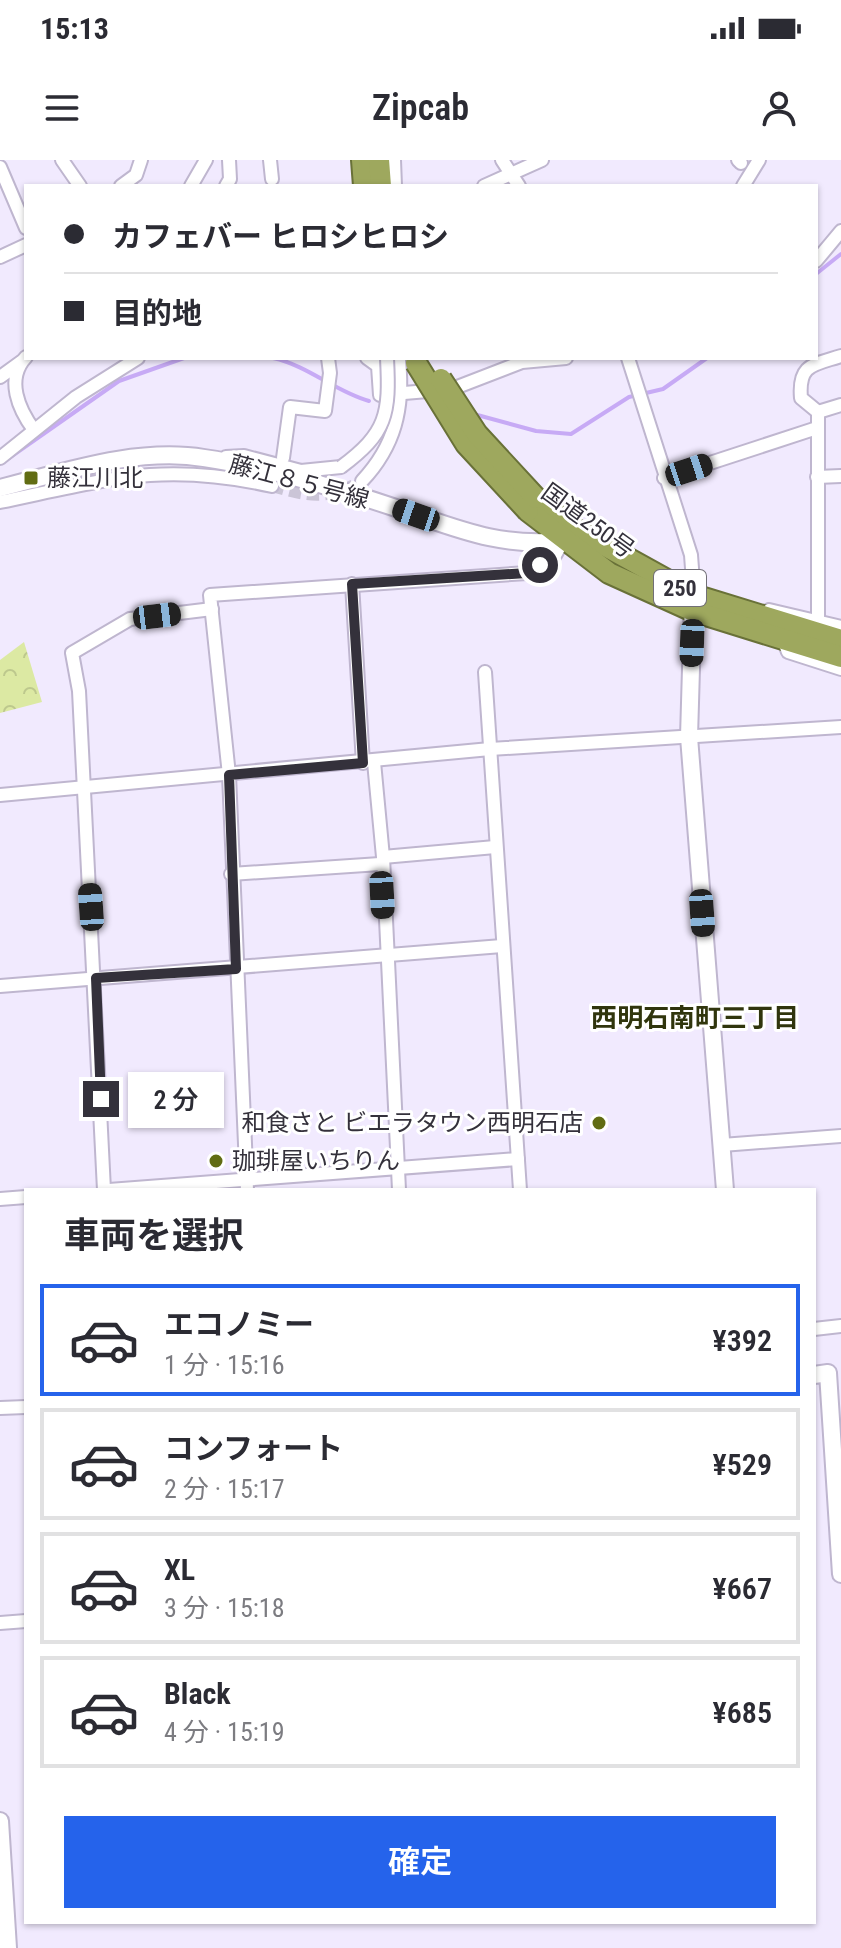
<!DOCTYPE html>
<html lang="ja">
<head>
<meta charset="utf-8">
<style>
	body { margin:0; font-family:"Roboto Condensed","Noto Sans JP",sans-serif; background:#f7f7f7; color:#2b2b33; height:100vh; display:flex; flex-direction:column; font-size:30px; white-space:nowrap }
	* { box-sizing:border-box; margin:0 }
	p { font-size:26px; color:#7c7c81 }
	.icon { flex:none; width:44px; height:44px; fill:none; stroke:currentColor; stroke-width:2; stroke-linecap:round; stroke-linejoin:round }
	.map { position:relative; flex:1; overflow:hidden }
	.side { position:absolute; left:24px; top:1028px; width:792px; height:736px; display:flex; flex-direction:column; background:#fff; border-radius:0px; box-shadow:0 2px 6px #0004 }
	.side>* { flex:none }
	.banner { position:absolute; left:24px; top:24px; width:794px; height:176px; border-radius:0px; box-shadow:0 2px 6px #0004; display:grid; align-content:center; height:176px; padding:0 40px; background:#fff }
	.end { position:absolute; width:36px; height:36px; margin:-18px; border:10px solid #34313b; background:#fff; box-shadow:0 0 0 4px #fff }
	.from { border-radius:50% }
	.bubble { position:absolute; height:56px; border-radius:0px; background:#fff; box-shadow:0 2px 6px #0004; font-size:26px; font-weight:600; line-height:56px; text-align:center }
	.car { position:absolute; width:24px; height:48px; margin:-24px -12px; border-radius:10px; box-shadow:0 0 6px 2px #0007; background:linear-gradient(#222 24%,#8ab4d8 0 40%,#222 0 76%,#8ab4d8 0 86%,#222 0) }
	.banner b { display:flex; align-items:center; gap:28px; height:76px; font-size:30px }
	.banner b+b { border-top:2px solid #e1e1e2 }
	.banner i { width:20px; height:20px; background:#2b2b33 }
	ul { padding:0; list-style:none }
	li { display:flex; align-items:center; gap:24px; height:112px; margin:0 16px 12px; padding:0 24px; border:4px solid #e1e1e2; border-radius:0px }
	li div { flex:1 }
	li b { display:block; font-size:30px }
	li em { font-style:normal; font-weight:600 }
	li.current { border-color:#2563eb }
	li>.icon { width:72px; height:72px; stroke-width:1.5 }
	h2 { padding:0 40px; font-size:36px; line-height:96px }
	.primary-button { display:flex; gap:16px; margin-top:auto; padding:16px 40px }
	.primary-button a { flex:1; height:92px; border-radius:0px; background:#2563eb; color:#fff; font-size:32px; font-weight:600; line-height:92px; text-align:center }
	.status { display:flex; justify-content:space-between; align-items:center; height:56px; padding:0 40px; background:#fff; direction:ltr }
	.status svg { height:22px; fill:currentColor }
	header { display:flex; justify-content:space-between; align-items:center; height:104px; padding:0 40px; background:#fff; font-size:36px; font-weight:600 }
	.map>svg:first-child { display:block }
	.park { fill:url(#park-crowns) }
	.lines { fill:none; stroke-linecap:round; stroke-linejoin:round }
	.stream { stroke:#c7aaf5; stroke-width:4 }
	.minor-tunnel { stroke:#cbc5d7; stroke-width:12; stroke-dasharray:12 6; stroke-linecap:butt }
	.minor-casing { stroke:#bfb6cf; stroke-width:16 }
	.tertiary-casing { stroke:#bfb6cf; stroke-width:20 }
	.trunk-casing { stroke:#697138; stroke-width:24 }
	.minor { stroke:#fff; stroke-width:12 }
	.tertiary { stroke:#fff; stroke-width:16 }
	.trunk { stroke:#9ea85e; stroke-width:20 }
	.minor-bridge-casing { stroke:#bfb6cf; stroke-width:16; stroke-linecap:butt }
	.trunk-bridge-casing { stroke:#697138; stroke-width:24; stroke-linecap:butt }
	.minor-bridge { stroke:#fff; stroke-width:12 }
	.trunk-bridge { stroke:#9ea85e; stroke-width:20 }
	.route { stroke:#34313b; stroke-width:10 }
	.poi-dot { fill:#616c13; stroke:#fff; stroke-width:3 }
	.labels { text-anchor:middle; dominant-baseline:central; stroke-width:6; stroke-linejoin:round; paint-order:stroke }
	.shield { fill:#fff; stroke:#716f76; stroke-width:2 }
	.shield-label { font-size:22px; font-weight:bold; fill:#34313b }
	.poi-label { font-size:24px; fill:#34313b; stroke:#fff; text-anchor:start }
	.street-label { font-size:24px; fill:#34313b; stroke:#fff }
	.neighbourhood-label { font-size:26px; font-weight:bold; fill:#30350d; stroke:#fff }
</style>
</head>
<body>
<div class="status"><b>15:13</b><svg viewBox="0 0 49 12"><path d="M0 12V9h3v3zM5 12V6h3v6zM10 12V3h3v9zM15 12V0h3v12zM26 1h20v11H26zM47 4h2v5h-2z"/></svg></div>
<header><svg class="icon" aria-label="menu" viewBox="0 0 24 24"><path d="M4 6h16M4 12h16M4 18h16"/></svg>Zipcab<svg class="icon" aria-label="person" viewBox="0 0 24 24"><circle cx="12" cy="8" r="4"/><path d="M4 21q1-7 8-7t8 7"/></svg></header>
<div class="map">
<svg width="841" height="1788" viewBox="0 0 841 1788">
	<defs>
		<pattern id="park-crowns" width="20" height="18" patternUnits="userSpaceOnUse" patternTransform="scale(2)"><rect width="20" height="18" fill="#dce9a3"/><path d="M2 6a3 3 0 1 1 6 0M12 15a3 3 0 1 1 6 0" fill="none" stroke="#bdc88d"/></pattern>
	</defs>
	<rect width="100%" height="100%" fill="#f1eafe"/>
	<polygon class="park" points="24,482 42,542 0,553 0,500"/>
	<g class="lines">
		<g class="stream">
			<polyline points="816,114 841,94"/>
			<path d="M273,198C309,206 334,231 369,241"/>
			<polyline points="470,253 536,271 571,274 629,237 663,229 707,198"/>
			<polyline points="9,298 119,221 184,198"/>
		</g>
		<path class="minor-tunnel" d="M272,326C311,337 326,340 362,321"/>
		<defs>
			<g id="minor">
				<polyline points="62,0 80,26"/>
				<polyline points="270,0 272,19"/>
				<polyline points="394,0 395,26"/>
				<polyline points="502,0 519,26"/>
				<polyline points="738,0 741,3"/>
				<polyline points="0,7 26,68"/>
				<polyline points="121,26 136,15 141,0"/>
				<polyline points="191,26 206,0"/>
				<polyline points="226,26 230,19 229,0"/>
				<polyline points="484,26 542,0"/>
				<polyline points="743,26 759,0"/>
				<polyline points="0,97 26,85"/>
				<polyline points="816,101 841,71"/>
				<path d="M26,197C5,219 19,250 34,270"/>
				<polyline points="367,198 378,206 380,235 452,229 522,202 566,198"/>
				<polyline points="628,198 691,395 694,435"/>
				<polyline points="0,217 21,202"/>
				<polyline points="818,252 818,460"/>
				<path d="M818,252L801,238C798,204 813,205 841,196"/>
				<polyline points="818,252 841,245"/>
				<polyline points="226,297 244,296 301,311 341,307"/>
				<polyline points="0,298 76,237 138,198"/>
				<polyline points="283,298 290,247 325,251 330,213 328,198"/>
				<polyline points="817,317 841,316"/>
				<polyline points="664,318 817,268"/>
				<path d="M362,321C395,286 404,248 399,201"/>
				<path d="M0,342C106,320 162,301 272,326"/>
				<polyline points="352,424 363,603"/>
				<polyline points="769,450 841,467"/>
				<polyline points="783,479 788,492 841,509"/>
				<polyline points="485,512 520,1030"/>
				<polyline points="374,602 383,697 399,1030"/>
				<polyline points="0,635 490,589 841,567"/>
				<polyline points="383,697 495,687"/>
				<polyline points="231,714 380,704"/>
				<polyline points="0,826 502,786"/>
				<polyline points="722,985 841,976"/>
				<polyline points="104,1030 79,531 72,493 130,459 212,449"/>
				<polyline points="109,1030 518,999"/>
				<polyline points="247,1030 229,615 210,435 527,413 554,397 563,381"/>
				<polyline points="0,1039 26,1037"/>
				<polyline points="814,1169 841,1166"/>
				<polyline points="0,1248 26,1247"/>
				<polyline points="0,1463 26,1461"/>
			</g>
			<g id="tertiary">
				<path d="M0,328C64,312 137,287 204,298C266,307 333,327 393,347C454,367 497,388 563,381L570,372"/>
				<polyline points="693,440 689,577 725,1030"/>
				<polyline points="814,1215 828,1213 841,1414"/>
				<polyline points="0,1661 8,1788"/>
			</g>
			<g id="trunk">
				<polyline points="362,0 364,26"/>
				<polyline points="379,0 381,26"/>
				<polyline points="536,338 573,368 694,435 841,480"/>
				<polyline points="528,351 609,413 693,451 841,497"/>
			</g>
		</defs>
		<use href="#minor" class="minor-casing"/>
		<use href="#tertiary" class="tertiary-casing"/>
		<use href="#trunk" class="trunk-casing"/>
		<use href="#minor" class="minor"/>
		<use href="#tertiary" class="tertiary"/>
		<use href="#trunk" class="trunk"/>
		<defs>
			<path id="minor-bridge" d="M341,307C387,273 390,254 387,198"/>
			<g id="trunk-bridge">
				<polyline points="416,203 466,284 528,351"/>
				<polyline points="441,219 477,274 536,338"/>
			</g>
		</defs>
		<use href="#minor-bridge" class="minor-bridge-casing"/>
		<use href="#trunk-bridge" class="trunk-bridge-casing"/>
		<use href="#minor-bridge" class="minor-bridge"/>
		<use href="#trunk-bridge" class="trunk-bridge"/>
	</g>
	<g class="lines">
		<polyline class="route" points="101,939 96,818 236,809 229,615 363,603 352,424 527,413 540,405"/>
	</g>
	<g class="poi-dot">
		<rect x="23" y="310" width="16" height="16" rx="4"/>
		<circle cx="599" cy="963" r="8"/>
		<circle cx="216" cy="1001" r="8"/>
	</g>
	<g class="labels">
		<rect class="shield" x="654" y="410" width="52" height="36" rx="6"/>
		<g class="shield-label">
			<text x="680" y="428">250</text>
		</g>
		<g class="poi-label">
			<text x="47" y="318">藤江川北</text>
			<text x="583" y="963" text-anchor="end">和食さと ビエラタウン西明石店</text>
			<text x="232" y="1001">珈琲屋いちりん</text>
		</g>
		<g class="street-label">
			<text transform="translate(299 322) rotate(15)">藤江８５号線</text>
			<text transform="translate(588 361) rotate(36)">国道250号</text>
		</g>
		<g class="neighbourhood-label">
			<text x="695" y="858">西明石南町三丁目</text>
		</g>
	</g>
</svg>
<i class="end from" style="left:540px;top:405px"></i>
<i class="end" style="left:101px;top:939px"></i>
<div class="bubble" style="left:128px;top:912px;width:96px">2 分</div>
<i class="car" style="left:689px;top:310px;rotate:72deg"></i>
<i class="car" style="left:416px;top:355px;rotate:289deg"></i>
<i class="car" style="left:157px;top:456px;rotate:83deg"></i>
<i class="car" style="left:692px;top:483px;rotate:182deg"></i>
<i class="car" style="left:382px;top:735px;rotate:177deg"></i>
<i class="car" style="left:91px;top:747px;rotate:356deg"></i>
<i class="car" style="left:702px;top:753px;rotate:176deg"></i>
<div class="banner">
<b><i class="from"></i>カフェバー ヒロシヒロシ</b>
<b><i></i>目的地</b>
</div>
<section class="side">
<h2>車両を選択</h2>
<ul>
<li class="current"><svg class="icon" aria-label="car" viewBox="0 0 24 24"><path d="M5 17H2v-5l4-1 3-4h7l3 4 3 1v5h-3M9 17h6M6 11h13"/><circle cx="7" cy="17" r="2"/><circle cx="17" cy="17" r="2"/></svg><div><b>エコノミー</b><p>1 分 · 15:16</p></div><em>¥392</em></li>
<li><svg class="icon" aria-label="car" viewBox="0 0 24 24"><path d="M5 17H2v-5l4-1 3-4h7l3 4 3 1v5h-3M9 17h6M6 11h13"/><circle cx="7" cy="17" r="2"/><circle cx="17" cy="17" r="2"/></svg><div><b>コンフォート</b><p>2 分 · 15:17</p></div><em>¥529</em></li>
<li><svg class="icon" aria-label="car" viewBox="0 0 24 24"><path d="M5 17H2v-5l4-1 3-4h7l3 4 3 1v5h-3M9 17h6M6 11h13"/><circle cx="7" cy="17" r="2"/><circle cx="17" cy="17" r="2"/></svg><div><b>XL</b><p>3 分 · 15:18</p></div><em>¥667</em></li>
<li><svg class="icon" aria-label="car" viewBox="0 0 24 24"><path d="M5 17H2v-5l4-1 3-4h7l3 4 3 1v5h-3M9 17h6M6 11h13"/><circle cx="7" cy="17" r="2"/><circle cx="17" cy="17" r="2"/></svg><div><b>Black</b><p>4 分 · 15:19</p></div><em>¥685</em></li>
</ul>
<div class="primary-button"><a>確定</a></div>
</section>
</div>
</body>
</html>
